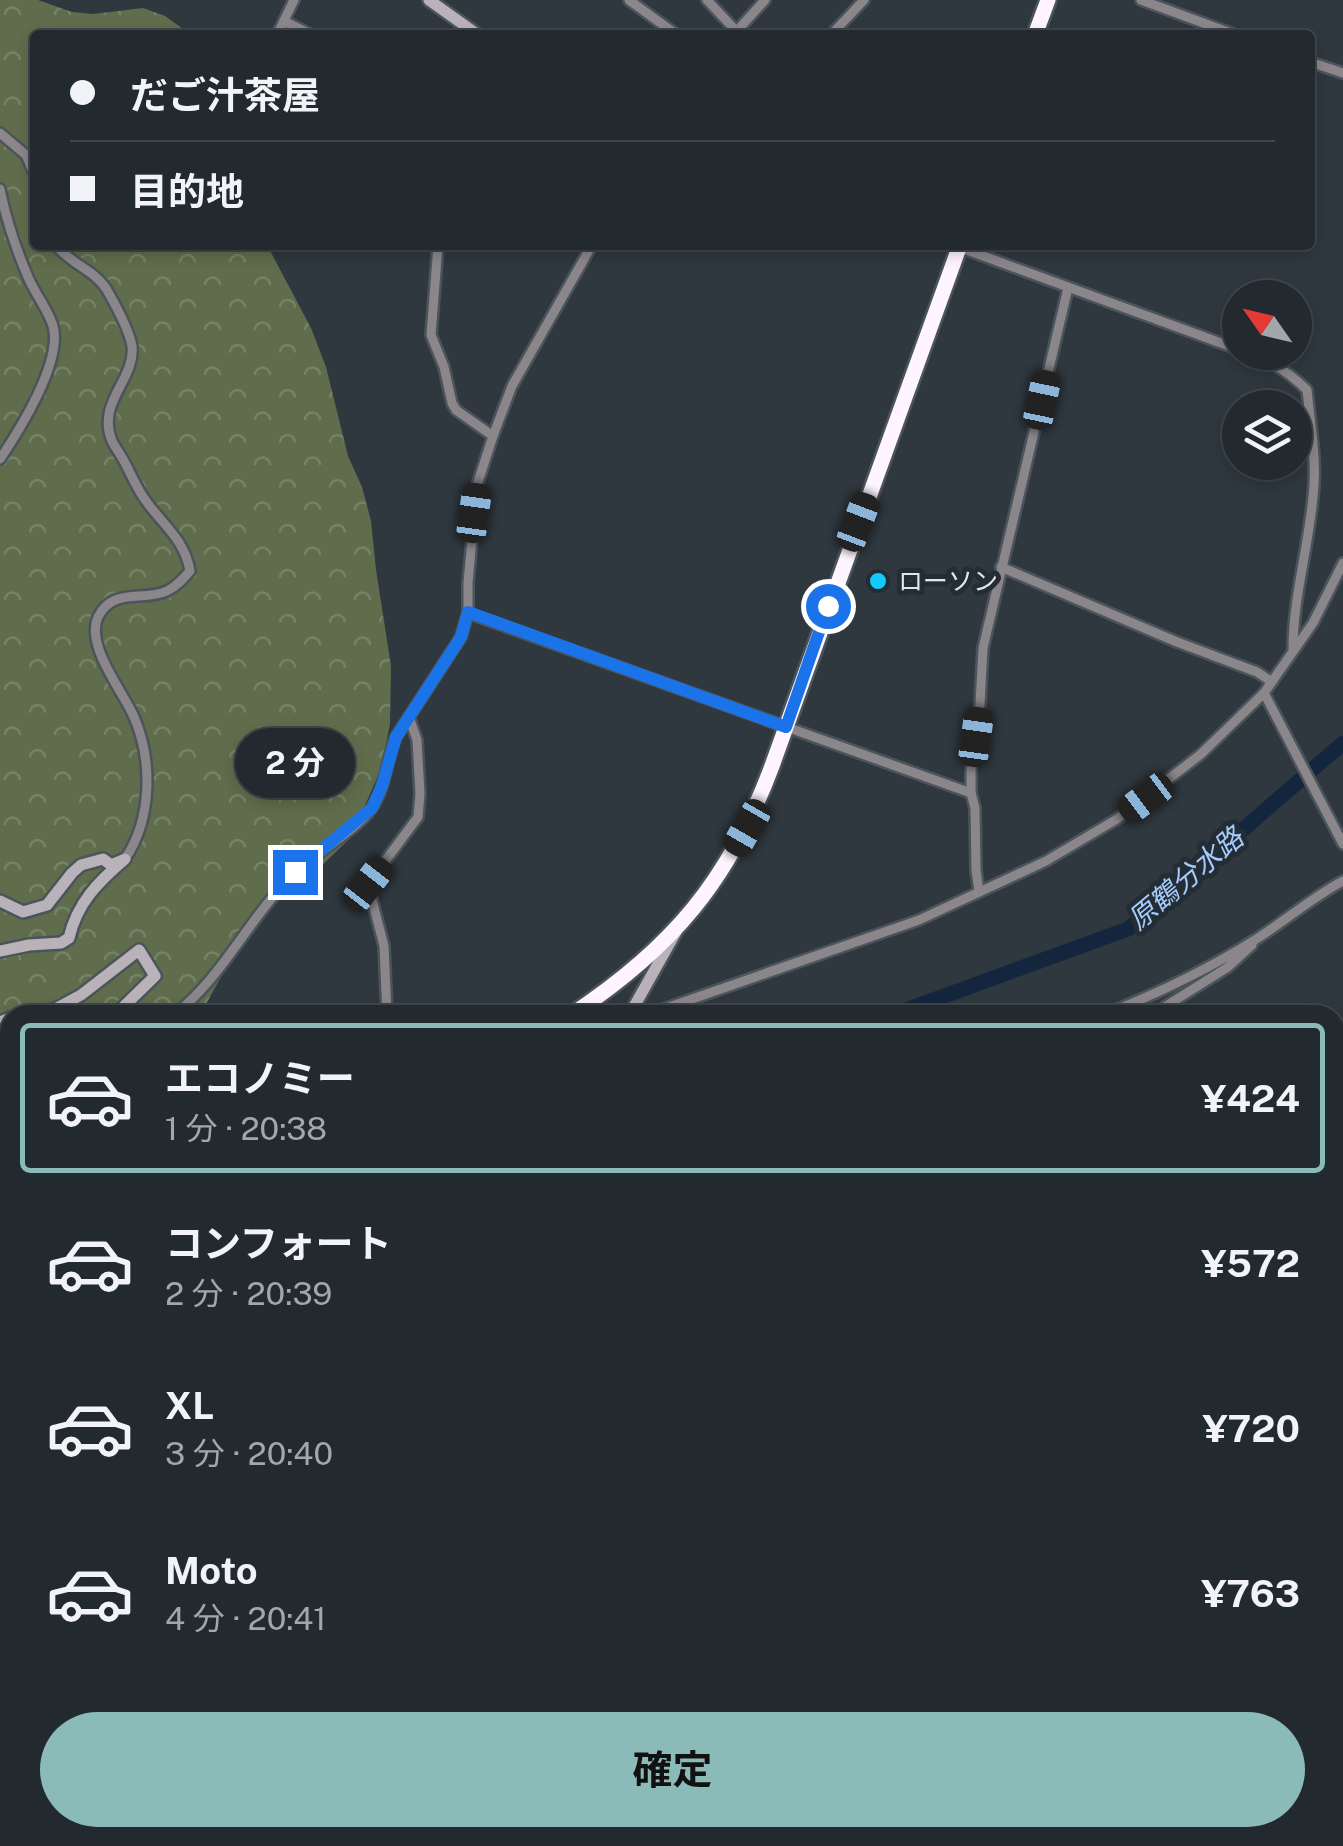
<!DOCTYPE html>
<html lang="ja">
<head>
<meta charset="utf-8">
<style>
	body { margin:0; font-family:"Public Sans","Noto Sans JP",sans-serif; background:#2b3237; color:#f1f3f6; height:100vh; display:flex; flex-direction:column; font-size:38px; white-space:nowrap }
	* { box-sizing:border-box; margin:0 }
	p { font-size:32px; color:#a3a7aa }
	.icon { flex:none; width:55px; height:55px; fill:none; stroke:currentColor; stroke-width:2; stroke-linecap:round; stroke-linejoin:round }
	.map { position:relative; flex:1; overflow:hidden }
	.drawer { position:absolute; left:0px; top:1005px; width:1345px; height:842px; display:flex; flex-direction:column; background:#232a2f; border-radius:30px 30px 0 0; box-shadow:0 5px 15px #0003,0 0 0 2px #40464b }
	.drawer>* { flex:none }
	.top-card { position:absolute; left:30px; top:30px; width:1285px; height:220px; border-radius:10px; box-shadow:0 5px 15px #0003,0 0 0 2px #40464b; display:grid; align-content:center; height:220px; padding:0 40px; background:#232a2f }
	.needle { width:65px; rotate:304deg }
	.buttons { position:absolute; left:1222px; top:280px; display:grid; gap:20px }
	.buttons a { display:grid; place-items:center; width:90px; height:90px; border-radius:50%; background:#232a2f; box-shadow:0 5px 15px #0003,0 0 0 2px #40464b; font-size:50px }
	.end { position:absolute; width:45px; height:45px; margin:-22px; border:12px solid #1a73e8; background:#fff; box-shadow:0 0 0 5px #fff }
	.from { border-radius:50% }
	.bubble { position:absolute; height:70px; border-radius:35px; background:#232a2f; box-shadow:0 5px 15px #0003,0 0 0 2px #40464b; font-size:32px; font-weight:700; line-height:70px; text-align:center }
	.car { position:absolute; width:30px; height:60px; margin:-30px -15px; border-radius:12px; box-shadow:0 0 8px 2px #0007; background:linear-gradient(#222 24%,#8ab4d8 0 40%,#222 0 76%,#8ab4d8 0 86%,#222 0) }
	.top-card b { display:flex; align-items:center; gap:35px; height:95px; font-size:38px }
	.top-card b+b { border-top:2px solid #40464b }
	.top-card i { width:25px; height:25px; background:#f1f3f6 }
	ul { padding:18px 0 0; list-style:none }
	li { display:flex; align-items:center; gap:30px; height:150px; margin:0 20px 15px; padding:0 20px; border:5px solid transparent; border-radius:10px }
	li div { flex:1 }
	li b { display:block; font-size:38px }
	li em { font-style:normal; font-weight:700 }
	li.active { border-color:#8bbbb9 }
	li>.icon { width:90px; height:90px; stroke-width:1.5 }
	.primary-button { display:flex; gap:20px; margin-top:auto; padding:20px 40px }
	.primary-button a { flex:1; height:115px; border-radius:60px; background:#8bbbb9; color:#111; font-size:40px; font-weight:700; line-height:115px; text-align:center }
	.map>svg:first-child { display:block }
	.forest { fill:url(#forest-crowns) }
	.water { fill:url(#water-ripples); stroke:#516072; stroke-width:2.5 }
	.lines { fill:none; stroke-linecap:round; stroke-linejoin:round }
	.stream { stroke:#516072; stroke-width:2.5 }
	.river { stroke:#13263e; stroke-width:15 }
	.street-casing { stroke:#4b545b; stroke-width:14 }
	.secondary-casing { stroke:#4b545b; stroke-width:16 }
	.primary-casing { stroke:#4b545b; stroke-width:19 }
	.highway-casing { stroke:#4b545b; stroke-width:20 }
	.street { stroke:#8a868a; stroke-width:9 }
	.secondary { stroke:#b9b3b9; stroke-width:11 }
	.primary { stroke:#ddd5de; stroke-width:14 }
	.highway { stroke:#fef5ff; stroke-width:15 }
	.route { stroke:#1a73e8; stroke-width:12 }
	.poi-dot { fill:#12cafb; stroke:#252d34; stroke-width:4 }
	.labels { text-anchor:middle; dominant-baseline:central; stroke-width:10; stroke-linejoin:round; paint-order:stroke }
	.poi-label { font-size:25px; fill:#e1e6eb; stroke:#252d34; text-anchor:start }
	.water-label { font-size:28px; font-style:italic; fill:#a3cbfc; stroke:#252d34 }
</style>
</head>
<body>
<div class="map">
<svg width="1343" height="1846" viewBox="0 0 1343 1846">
	<defs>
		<pattern id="forest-crowns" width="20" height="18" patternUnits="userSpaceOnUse" patternTransform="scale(2.5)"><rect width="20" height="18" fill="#5f6d4c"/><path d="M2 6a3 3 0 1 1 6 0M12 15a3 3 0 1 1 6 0" fill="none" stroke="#768266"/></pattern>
		<pattern id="water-ripples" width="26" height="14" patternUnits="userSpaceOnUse" patternTransform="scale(2.5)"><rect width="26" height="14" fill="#13263e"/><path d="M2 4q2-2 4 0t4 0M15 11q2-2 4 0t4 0" fill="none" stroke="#35465a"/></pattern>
	</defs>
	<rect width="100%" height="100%" fill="#2f383f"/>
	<polygon class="forest" points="0,0 38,0 72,12 93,14 143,8 165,16 186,31 188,35 35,35 35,245 267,245 311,328 326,367 348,456 362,487 371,521 376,570 391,666 390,724 381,769 351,837 304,883 278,900 258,921 222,975 200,1015 10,1015 10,1107 0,1112"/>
	<g class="water">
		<polygon points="1343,1292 1343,1480 1335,1491 1335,1299"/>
		<polygon points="10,1513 10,1681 0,1676 0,1514"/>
	</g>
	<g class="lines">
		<polyline class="stream" points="594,1840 608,1838"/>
		<g class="river">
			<polyline points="892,1015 1128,929 1343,743"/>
			<polyline points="0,1338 10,1335"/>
			<polyline points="1335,1613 1343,1609"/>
			<polyline points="840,1838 848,1846"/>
			<polyline points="750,1846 763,1838"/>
			<polyline points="884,1846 891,1838"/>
		</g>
		<defs>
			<g id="street">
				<polyline points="629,0 677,35"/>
				<polyline points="707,0 740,35"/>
				<polyline points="1141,0 1236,35"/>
				<polyline points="284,21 312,35"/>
				<polyline points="735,33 765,0"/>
				<polyline points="277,35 294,0"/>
				<polyline points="831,35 864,0"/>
				<polyline points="1310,62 1343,73"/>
				<polyline points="0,133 26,155 35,176"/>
				<path d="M0,189C6,219 16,249 28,277C35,294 48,309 53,326C63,361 19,431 0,459"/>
				<path d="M56,245C70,264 95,270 107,290C115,304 129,330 132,346C136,379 96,402 112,441C115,447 120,454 124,461C131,474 137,489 146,501C163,525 185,540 190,571C183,579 176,587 167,591C142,602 113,587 98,617C85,646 123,691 134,717C153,761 152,819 125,859"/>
				<polyline points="438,245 431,335 444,367 452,403 456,410 493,436"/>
				<polyline points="956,246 1240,350"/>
				<path d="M1248,352C1271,361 1290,373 1307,390C1310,421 1316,454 1314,484C1311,540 1293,594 1293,649"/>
				<polyline points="1001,567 1177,642 1257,672 1272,682"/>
				<polyline points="468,613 971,793"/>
				<polyline points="1264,693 1343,844"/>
				<polyline points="979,892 976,870 975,808 971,793 971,770 980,704 983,648 1068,288"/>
				<path d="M174,1015C224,976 249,917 294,874C315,853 355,831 371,809C386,788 386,760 396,737L461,637L468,613V583L477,485L493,436L512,386L592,245"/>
				<polyline points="387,1015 384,946 368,884 418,817 420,794 417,740 409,717"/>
				<polyline points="646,1015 919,920 1046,861 1117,819 1201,754 1264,693 1313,623 1343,563"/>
				<path d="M1103,1015C1157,994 1209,969 1258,938C1286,920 1313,897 1343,881"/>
				<polyline points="1156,1015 1166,1006 1228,967 1252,945"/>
				<polyline points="1335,1069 1343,1057"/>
				<polyline points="0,1119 10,1114"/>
				<polyline points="0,1252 10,1248"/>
				<polyline points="1335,1627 1343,1623"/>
				<polyline points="0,1811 10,1799"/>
				<polyline points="408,1846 425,1838"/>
				<polyline points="853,1846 857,1842 866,1844 873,1838"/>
				<polyline points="1050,1846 1057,1838"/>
				<polyline points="1330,1846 1343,1826"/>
			</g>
			<g id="secondary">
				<polyline points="429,0 478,35"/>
				<path d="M0,901L23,912L47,905L72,873L81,865L103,859L111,865L125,859C98,882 77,903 69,938L61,943L29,945L0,951"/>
				<polyline points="19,1015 53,1010 81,995 139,950 155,976 115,1015"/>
				<polyline points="633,1015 631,1012 676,932"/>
				<polyline points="0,1022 10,1018"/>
				<polyline points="0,1081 10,1076"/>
				<polyline points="0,1415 10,1423"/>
				<polyline points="0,1732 10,1733"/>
				<polyline points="691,1838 692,1846"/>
			</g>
			<g id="primary">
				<polyline points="1335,1578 1343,1574"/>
				<polyline points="550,1846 558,1838"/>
			</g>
			<g id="highway">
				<polyline points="1035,35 1048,0"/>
				<path d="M571,1015C672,948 729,881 772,766L960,245"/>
				<polyline points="0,1236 10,1232"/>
			</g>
		</defs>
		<use href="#street" class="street-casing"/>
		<use href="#secondary" class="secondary-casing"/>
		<use href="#primary" class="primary-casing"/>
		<use href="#highway" class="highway-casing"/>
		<use href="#street" class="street"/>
		<use href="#secondary" class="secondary"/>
		<use href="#primary" class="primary"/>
		<use href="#highway" class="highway"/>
	</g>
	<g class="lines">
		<polyline class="route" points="295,872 372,808 382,786 396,737 461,637 468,612 786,727 828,606"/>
	</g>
	<circle class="poi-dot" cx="878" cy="581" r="10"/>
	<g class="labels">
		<g class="poi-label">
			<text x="898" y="581">ローソン</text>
		</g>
		<g class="water-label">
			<text transform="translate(1185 878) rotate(-40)">原鶴分水路</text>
		</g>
	</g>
</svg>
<div class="buttons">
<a><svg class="needle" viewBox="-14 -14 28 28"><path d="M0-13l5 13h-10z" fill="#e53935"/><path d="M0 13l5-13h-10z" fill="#a3a7aa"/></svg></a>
<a><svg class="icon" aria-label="layers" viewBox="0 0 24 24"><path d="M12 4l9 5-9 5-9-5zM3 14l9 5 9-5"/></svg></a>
</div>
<i class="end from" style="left:828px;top:606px"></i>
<i class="end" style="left:295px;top:872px"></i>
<div class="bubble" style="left:235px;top:728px;width:120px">2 分</div>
<i class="car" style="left:1042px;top:400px;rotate:12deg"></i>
<i class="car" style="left:474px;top:513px;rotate:8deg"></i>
<i class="car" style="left:858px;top:522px;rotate:21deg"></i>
<i class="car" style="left:976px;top:737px;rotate:8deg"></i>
<i class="car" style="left:1146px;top:798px;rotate:233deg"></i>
<i class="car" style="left:747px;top:828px;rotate:210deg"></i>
<i class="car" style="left:368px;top:884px;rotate:38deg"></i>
<div class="top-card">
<b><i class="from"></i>だご汁茶屋</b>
<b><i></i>目的地</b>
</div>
<section class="drawer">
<ul>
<li class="active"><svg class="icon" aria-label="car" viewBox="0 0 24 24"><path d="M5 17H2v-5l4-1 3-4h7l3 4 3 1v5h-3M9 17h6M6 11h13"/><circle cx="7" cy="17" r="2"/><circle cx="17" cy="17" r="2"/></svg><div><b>エコノミー</b><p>1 分 · 20:38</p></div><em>¥424</em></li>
<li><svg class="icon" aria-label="car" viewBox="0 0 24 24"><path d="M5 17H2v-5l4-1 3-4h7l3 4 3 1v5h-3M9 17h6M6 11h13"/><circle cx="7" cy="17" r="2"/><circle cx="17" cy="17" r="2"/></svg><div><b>コンフォート</b><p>2 分 · 20:39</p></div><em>¥572</em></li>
<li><svg class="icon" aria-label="car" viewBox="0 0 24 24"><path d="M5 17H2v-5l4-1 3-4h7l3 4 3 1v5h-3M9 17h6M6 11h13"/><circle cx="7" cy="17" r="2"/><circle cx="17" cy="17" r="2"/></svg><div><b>XL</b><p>3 分 · 20:40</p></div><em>¥720</em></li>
<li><svg class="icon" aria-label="car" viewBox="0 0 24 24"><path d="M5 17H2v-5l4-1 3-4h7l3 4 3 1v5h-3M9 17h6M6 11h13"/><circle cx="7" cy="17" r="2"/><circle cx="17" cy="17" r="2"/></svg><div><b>Moto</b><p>4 分 · 20:41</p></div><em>¥763</em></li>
</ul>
<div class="primary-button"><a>確定</a></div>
</section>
</div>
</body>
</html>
